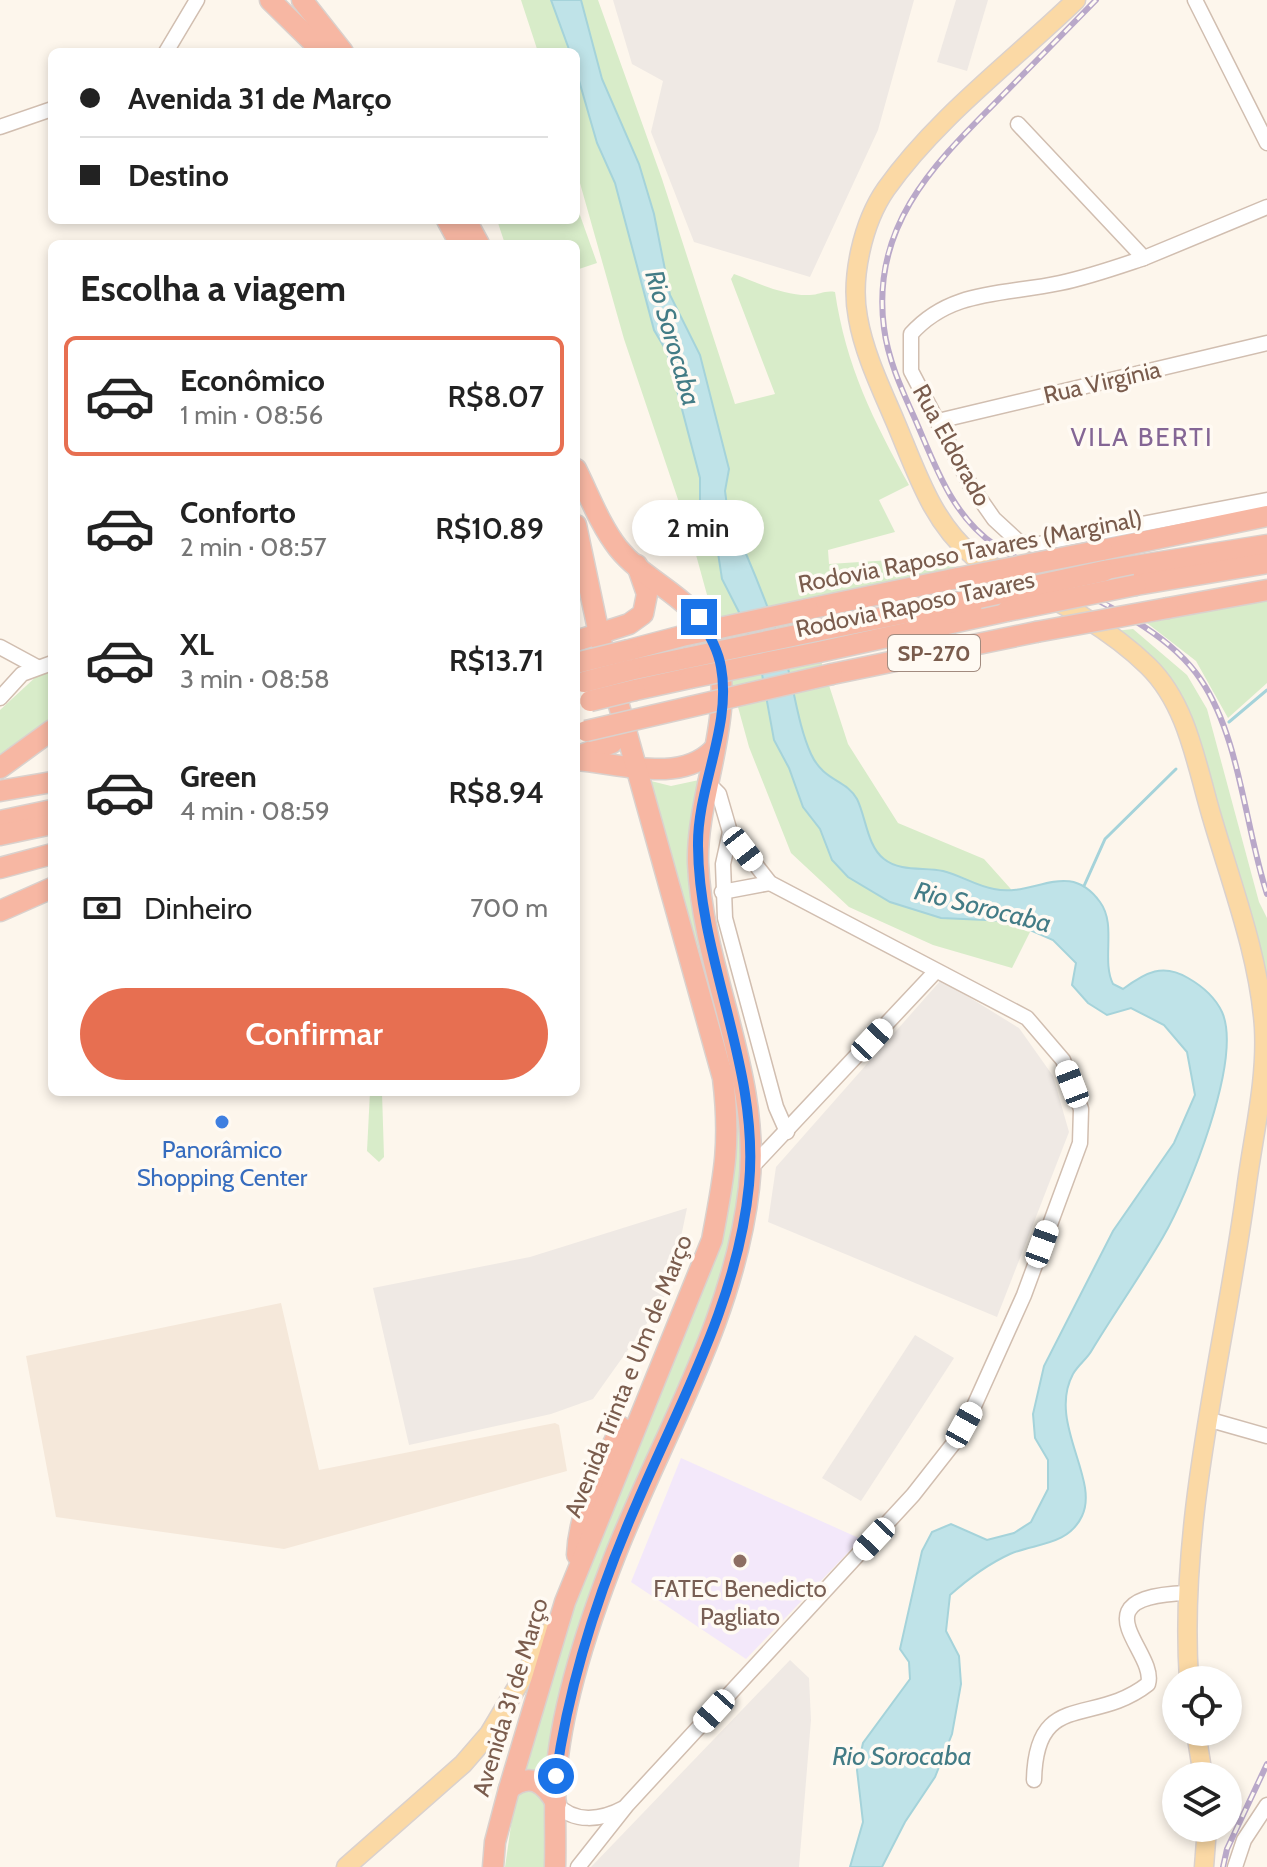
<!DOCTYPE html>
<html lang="pt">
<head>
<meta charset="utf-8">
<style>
	body { margin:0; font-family:Cabin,sans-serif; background:#f6f6f6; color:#222; height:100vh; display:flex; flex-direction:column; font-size:30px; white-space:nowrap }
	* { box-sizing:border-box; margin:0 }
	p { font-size:26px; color:#767676 }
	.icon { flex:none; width:44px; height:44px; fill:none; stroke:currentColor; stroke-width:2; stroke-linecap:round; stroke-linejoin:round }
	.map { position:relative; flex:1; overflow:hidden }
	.drawer { position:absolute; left:48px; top:240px; width:532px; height:856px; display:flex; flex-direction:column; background:#fff; border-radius:12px; box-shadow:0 4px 12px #0003 }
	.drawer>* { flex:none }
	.banner { position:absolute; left:48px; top:48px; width:532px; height:176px; border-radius:12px; box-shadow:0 4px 12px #0003; display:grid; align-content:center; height:176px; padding:0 32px; background:#fff }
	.fabs { position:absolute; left:1162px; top:1666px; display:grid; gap:16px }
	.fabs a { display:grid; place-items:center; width:80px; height:80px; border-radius:50%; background:#fff; box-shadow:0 4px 12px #0003; font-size:40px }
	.end { position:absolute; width:36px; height:36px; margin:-18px; border:10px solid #1a73e8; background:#fff; box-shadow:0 0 0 4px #fff }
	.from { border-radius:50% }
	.bubble { position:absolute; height:56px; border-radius:28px; background:#fff; box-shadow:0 4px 12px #0003; font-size:26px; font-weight:600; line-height:56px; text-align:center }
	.car { position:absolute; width:24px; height:48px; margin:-24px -12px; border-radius:10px; box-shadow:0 0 6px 2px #0007; background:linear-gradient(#fff 24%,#345 0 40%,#fff 0 76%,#345 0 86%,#fff 0) }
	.banner b { display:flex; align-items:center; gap:28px; height:76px; font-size:30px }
	.banner b+b { border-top:2px solid #e0e0e0 }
	.banner i { width:20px; height:20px; background:#222 }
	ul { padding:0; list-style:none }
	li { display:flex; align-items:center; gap:24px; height:120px; margin:0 16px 12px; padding:0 16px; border:4px solid transparent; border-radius:12px }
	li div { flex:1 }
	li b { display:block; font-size:30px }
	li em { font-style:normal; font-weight:600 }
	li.current { border-color:#e76f51 }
	li>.icon { width:72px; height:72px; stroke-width:1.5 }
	h2 { padding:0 32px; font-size:36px; line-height:96px }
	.pay { display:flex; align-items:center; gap:20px; height:88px; padding:0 32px; font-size:30px }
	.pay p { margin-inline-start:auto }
	.button { display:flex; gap:16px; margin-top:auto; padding:16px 32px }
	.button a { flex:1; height:92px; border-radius:48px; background:#e76f51; color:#fff; font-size:32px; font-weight:600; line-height:92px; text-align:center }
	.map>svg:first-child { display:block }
	.residential { fill:#f5e8da }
	.industrial { fill:#efe9e4 }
	.education { fill:#f3e8fa }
	.green { fill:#d8ecc9 }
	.water { fill:#bfe3e8; stroke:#a5d3da; stroke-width:2 }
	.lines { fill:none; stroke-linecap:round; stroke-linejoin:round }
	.stream { stroke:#a5d3da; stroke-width:3 }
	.minor-casing { stroke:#d1beb0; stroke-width:17 }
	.major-casing { stroke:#dad1cd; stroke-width:21 }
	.highway-casing { stroke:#dad1cd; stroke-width:23 }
	.minor { stroke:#fff; stroke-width:14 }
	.major { stroke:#fbd9a5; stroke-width:18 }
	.highway { stroke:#f7b7a3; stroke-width:20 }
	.rail-casing { stroke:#b9a8c9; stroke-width:6 }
	.rail { stroke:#fffaf3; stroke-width:3; stroke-dasharray:9; stroke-linecap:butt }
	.highway-bridge-casing { stroke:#dad1cd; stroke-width:23; stroke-linecap:butt }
	.highway-bridge { stroke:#f7b7a3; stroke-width:20 }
	.route { stroke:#1a73e8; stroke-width:10 }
	.shop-dot { fill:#3f7fe0; stroke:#fffaf3; stroke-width:3 }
	.education-dot { fill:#8d6e63; stroke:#fffaf3; stroke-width:3 }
	.labels { text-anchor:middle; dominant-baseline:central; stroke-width:7; stroke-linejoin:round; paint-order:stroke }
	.shield { fill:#fffaf3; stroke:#a28b7f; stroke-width:2 }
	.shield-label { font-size:22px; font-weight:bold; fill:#7a5c4d }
	.street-label { font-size:24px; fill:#7a5c4d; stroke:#fffaf3 }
	.shop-label { font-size:24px; fill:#366cbe; stroke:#fffaf3 }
	.education-label { font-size:24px; fill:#785e54; stroke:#fffaf3 }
	.water-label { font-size:26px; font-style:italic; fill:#437c86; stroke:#fffaf3 }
	.neighbourhood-label { font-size:26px; letter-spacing:2px; fill:#846695; stroke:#fffaf3 }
</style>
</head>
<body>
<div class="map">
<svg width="1267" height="1867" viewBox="0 0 1267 1867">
	<rect width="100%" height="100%" fill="#fdf6ec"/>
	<polygon class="residential" points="281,1303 319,1470 555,1423 559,1425 567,1471 284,1549 56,1517 26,1356"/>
	<g class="industrial">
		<polygon points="613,0 914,0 878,130 810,277 694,242 651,132 663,81 632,64"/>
		<polygon points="956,0 988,0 967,71 937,62"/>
		<polygon points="941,980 1019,1028 1053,1076 1069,1132 997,1317 768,1222 776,1167"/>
		<polygon points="687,1208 676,1261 662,1302 593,1399 551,1414 409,1445 373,1288 530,1257"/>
		<polygon points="915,1335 954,1358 861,1501 822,1478"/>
		<polygon points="790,1660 809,1678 811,1720 799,1867 591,1867"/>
	</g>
	<polygon class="education" points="681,1458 861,1539 746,1659 631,1582"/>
	<g class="green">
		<path d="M521,0H598L662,179L735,404L775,394L731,279L734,274C758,283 784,296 810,295C819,295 825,290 835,292C846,366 873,420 909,485L879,500L895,532L828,550L829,564L953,556L956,571L803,605L848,744L898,823L984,859L1026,906L1031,930L1012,968L933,945L849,907L791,853L749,747L693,544L624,339L576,169V52H538Z"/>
		<polygon points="576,204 597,263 576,270 576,244 505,244 497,220 576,220"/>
		<polygon points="1267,600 1267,683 1228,718 1196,661 1147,623"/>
		<polygon points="1133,629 1187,675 1207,709 1259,902 1267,918 1267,989 1187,717 1115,631"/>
		<polygon points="52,672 52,718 22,744 0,756 0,710 39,674"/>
		<polygon points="647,780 671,786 699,780 693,825 737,1069 743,1173 720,1294 631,1498 550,1780 517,1776 566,1620 697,1304 734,1167"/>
		<polygon points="370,1092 382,1092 384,1157 379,1162 367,1151"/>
		<polygon points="527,1785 545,1799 548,1867 505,1867 515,1798"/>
	</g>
	<path class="water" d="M551,0H581L602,79L639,164L654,214L670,295L700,355L729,469L725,491L728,513C748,557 767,602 782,648C794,682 796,720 811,754C824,782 846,779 857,799C866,817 867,846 884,859C900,872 924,867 943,871C960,875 976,886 994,889C1034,898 1068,858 1100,902C1117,925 1101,960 1113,984L1123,989C1146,972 1163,963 1188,978C1202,986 1215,997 1222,1012C1243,1059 1188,1194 1163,1237C1141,1275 1115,1312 1092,1350C1087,1359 1078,1365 1073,1374C1047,1422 1100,1479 1082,1516C1068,1546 1035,1543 1010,1554C988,1564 968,1579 950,1595L946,1631L959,1656L961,1684L952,1734L935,1777L905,1822L882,1867H850L863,1822L857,1770L863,1743L910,1679L909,1662L900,1649L922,1551L932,1532L951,1524L987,1540L1014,1533L1031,1522L1048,1489V1460L1035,1438L1033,1414L1044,1366L1113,1231L1174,1143L1195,1095L1187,1052L1164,1025L1131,1008L1107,1015L1088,1003L1072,985L1076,963L1053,940L1009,921L941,918L890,902L848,877L832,860L820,829L803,807L789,768L774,740L762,674L743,620L722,579L714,527L700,501V478L667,352L654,330L615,183L597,143L576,70V52H570Z"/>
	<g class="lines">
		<g class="stream">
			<polyline points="1229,722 1267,690"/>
			<polyline points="1084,886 1105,839 1176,769"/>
		</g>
		<defs>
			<g id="minor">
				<polyline points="1195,0 1267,143"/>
				<polyline points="166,52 197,0"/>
				<polyline points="1018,124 1144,258 1267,207"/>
				<polyline points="0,127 52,109"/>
				<path d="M1144,258C1117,267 1089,277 1060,283C1005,295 951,289 911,334V371L971,486L994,519L1019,542L1033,545L1267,500"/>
				<polyline points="938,421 1267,343"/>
				<polyline points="0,647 37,667"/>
				<polyline points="0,698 22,674 52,663"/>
				<polyline points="730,832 723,864 725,918 776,1107 787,1132"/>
				<polyline points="722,892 770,883"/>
				<polyline points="749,1170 936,971"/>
				<polyline points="1207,1419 1267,1436"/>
				<path d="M1034,1780C1036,1689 1093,1727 1148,1684C1158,1652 1073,1597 1187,1593"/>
				<path d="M556,1803C573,1824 602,1820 624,1808"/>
				<polyline points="578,1867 627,1805 913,1495 953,1444 974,1406 1024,1295 1080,1143 1081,1109 1063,1060 1027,1018 770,883 730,832 719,794 706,781"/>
				<polyline points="1235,1867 1244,1840 1267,1805"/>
			</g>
			<g id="major">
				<path d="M1076,0C1013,61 937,117 886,189C863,222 850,278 858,318C864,353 881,388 895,421C916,470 931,521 973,556C1032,589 1099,618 1148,666C1187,704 1196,763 1211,814C1231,883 1259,955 1264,1027C1267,1079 1254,1132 1247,1183C1226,1346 1178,1515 1189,1680"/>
				<polyline points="1196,1732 1203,1776"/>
				<polyline points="346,1867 463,1764 489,1734 551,1630"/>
				<polyline points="1204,1867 1207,1828"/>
			</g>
			<g id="highway">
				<polyline points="270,0 323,52"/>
				<polyline points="302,0 343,52"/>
				<polyline points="447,220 460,244"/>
				<polyline points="466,220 479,244"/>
				<polyline points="1102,550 1267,516"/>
				<polyline points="1104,571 1267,545"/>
				<polyline points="1136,585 1267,563"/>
				<polyline points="1168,608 1267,590"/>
				<polyline points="808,609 958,578"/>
				<polyline points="816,631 979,598"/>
				<polyline points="576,641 629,624 643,614 647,594 637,565"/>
				<polyline points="629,650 682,636"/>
				<polyline points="819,652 1007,611"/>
				<polyline points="630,670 687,658"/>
				<polyline points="832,674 1036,632"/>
				<polyline points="635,690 690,678"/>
				<polyline points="576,757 612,743 624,726"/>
				<path d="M576,760C619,763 680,784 713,750"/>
				<polyline points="0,768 52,730"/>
				<polyline points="0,791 52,782"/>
				<polyline points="0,821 52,810"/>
				<polyline points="0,835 52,824"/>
				<polyline points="0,868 52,854"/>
				<polyline points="0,911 52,888"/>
				<path d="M577,1555C579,1509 602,1468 621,1427"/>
				<path d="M509,1789C530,1772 544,1782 556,1803"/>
				<path d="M493,1867L495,1842L509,1789L565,1602L712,1240C724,1176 731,1144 723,1078L599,634L576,525"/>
				<path d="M555,1867C556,1837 554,1807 556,1777C561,1705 590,1619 616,1553C664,1432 734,1319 749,1188C762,1075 703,974 698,863C696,792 740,708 713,642C694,596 647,584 618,548C600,525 589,495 576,469"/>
			</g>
		</defs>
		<use href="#minor" class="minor-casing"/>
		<use href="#major" class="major-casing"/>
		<use href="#highway" class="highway-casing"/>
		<use href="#minor" class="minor"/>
		<use href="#major" class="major"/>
		<use href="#highway" class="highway"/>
		<defs>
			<g id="rail">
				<path d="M1096,0C1062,35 1028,69 994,104C930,168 871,229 884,328C888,360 902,390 915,419C935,465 952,516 995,545C1058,588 1158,615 1201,680C1240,738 1245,827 1267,894"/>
				<polyline points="1223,1867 1227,1849 1267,1764"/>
			</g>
		</defs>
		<use href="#rail" class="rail-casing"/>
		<use href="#rail" class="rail"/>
		<defs>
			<g id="highway-bridge">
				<polyline points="958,578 1102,550"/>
				<polyline points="979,598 1104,571"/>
				<polyline points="1007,611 1136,585"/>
				<polyline points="1036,632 1168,608"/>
				<polyline points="682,636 808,609"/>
				<polyline points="687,658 816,631"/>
				<polyline points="576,663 629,650"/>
				<polyline points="690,678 819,652"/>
				<polyline points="584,682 630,670"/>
				<polyline points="590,701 635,690"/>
				<polyline points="586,731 832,674"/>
			</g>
		</defs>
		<use href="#highway-bridge" class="highway-bridge-casing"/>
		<use href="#highway-bridge" class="highway-bridge"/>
	</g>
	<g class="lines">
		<path class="route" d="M556,1776C569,1682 599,1590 637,1503C681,1400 738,1300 749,1185C760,1068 699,962 698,846C697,787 732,726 721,667C718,649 708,633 699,617"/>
	</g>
	<circle class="shop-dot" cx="222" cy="1122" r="8"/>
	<circle class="education-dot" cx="740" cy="1561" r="8"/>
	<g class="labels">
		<rect class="shield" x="888" y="635" width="92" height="36" rx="6"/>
		<g class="shield-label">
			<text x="934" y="653">SP-270</text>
		</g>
		<g class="street-label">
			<text transform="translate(1102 382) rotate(-13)">Rua Virgínia</text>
			<text transform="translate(952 445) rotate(61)">Rua Eldorado</text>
			<text transform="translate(970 551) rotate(-11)">Rodovia Raposo Tavares (Marginal)</text>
			<text transform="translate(915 604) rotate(-12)">Rodovia Raposo Tavares</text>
			<text transform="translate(628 1376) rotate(-68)">Avenida Trinta e Um de Março</text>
			<text transform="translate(510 1697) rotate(-73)">Avenida 31 de Março</text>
		</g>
		<g class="shop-label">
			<text x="222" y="1149">Panorâmico<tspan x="222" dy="28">Shopping Center</tspan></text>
		</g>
		<g class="education-label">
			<text x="740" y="1588">FATEC Benedicto<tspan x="740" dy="28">Pagliato</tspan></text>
		</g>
		<g class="water-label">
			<text transform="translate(673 338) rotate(74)">Rio Sorocaba</text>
			<text transform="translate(983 907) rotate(14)">Rio Sorocaba</text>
			<text x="902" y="1756">Rio Sorocaba</text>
		</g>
		<g class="neighbourhood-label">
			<text x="1142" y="437">VILA BERTI</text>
		</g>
	</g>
</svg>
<div class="fabs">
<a><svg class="icon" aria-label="locate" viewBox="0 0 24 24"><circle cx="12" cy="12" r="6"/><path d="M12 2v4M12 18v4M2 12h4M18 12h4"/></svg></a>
<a><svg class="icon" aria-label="layers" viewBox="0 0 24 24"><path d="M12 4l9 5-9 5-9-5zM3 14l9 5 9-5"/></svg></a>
</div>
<i class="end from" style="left:556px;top:1776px"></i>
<i class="end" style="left:699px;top:617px"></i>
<div class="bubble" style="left:632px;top:500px;width:132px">2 min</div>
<i class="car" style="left:743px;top:849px;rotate:142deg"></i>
<i class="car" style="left:872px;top:1040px;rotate:43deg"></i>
<i class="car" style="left:1072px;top:1084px;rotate:339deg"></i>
<i class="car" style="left:1042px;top:1244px;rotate:20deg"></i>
<i class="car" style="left:964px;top:1425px;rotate:29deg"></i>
<i class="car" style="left:874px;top:1539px;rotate:223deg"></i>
<i class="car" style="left:714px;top:1711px;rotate:222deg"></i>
<div class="banner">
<b><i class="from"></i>Avenida 31 de Março</b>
<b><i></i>Destino</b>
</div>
<section class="drawer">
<h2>Escolha a viagem</h2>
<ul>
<li class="current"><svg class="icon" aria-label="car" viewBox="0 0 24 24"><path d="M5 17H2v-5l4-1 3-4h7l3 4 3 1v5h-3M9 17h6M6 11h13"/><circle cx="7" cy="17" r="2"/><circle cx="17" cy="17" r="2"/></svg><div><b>Econômico</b><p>1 min · 08:56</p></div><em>R$8.07</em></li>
<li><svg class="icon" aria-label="car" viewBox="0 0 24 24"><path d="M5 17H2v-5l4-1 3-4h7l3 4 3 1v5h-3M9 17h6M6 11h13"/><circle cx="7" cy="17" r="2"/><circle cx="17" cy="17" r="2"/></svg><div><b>Conforto</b><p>2 min · 08:57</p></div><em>R$10.89</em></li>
<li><svg class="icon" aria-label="car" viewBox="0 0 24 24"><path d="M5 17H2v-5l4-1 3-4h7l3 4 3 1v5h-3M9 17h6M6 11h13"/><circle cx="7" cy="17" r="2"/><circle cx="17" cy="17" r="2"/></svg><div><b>XL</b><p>3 min · 08:58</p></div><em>R$13.71</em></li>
<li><svg class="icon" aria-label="car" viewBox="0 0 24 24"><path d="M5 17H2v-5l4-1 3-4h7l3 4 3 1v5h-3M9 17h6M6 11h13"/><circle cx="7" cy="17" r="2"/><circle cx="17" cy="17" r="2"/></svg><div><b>Green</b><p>4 min · 08:59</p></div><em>R$8.94</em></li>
</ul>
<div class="pay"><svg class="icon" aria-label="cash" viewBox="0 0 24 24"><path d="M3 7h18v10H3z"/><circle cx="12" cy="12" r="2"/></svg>Dinheiro<p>700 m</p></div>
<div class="button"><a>Confirmar</a></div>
</section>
</div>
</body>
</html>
